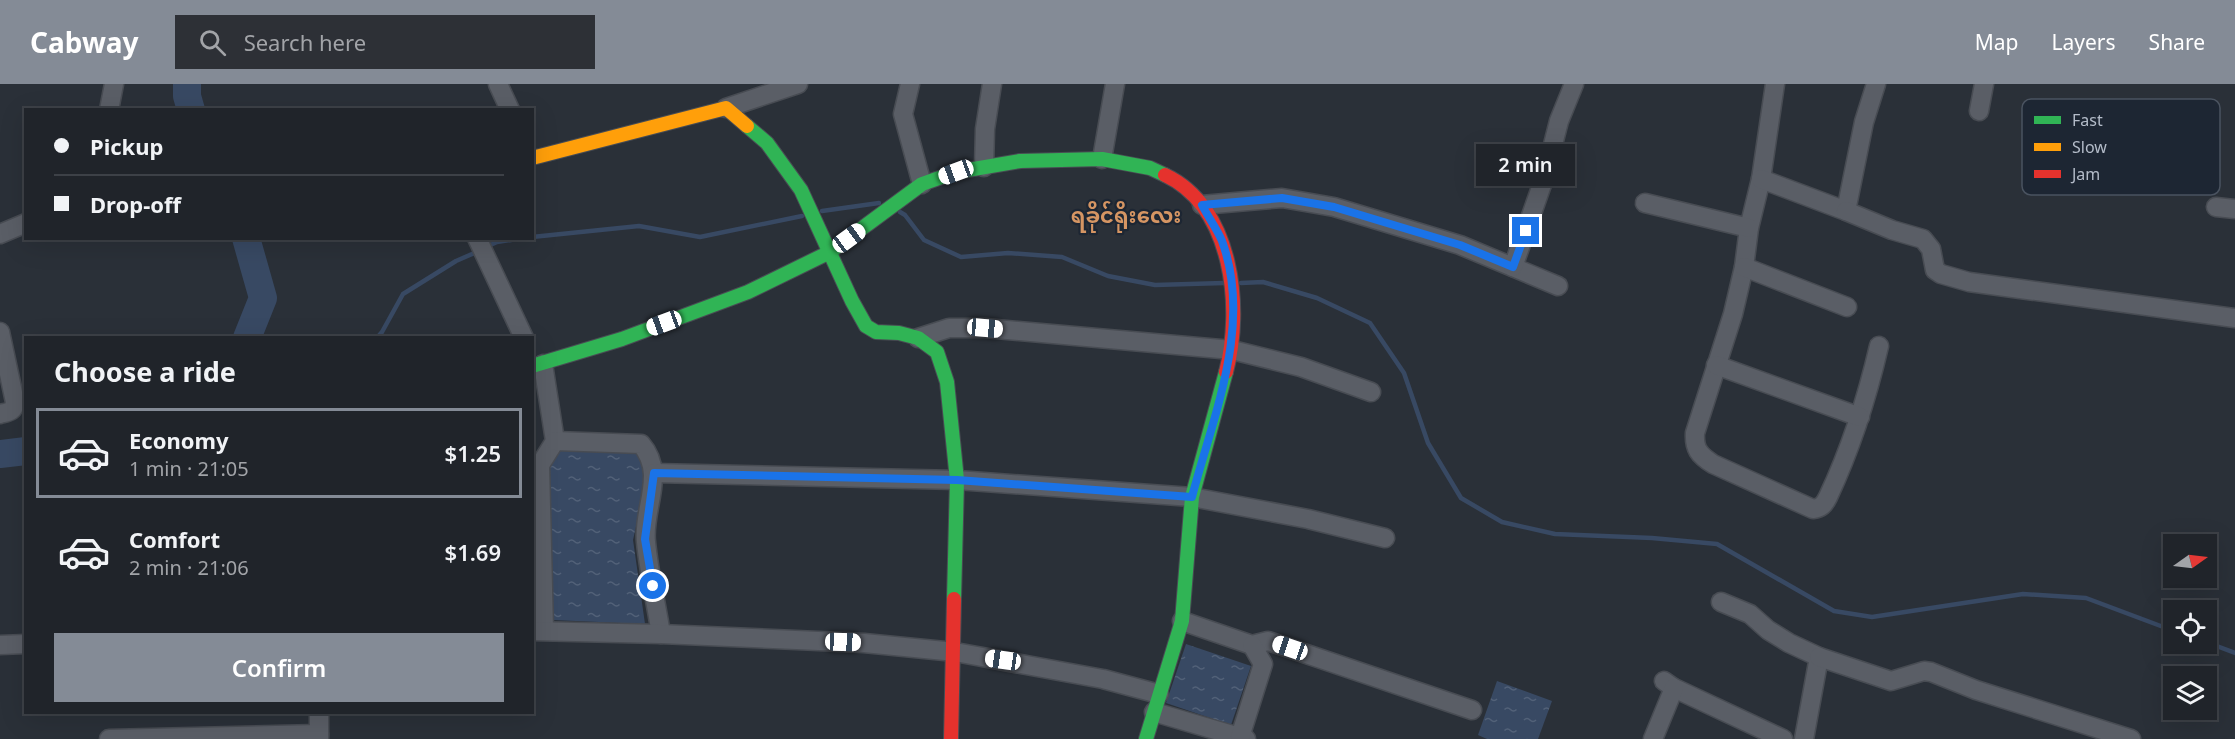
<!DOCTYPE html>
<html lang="en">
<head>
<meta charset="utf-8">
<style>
	body { margin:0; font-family:"Noto Sans","Noto Sans Myanmar",sans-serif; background:#2d3036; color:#f1f3f6; height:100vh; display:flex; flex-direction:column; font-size:22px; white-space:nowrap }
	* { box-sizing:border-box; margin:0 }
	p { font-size:20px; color:#a2a4a8 }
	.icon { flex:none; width:33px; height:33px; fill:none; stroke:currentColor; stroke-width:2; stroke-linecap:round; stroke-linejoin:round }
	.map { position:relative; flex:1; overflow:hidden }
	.panel { position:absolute; left:24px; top:252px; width:510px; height:378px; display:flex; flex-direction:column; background:#20242a; border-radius:0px; box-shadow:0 6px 24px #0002,0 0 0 2px #3d4147 }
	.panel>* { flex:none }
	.hud { position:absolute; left:24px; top:24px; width:510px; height:132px; border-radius:0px; box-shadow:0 6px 24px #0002,0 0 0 2px #3d4147; display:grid; align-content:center; height:132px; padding:0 30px; background:#20242a }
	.needle { width:39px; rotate:76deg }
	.controls { position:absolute; left:2163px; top:450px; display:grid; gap:12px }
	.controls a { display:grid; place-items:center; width:54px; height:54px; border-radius:0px; background:#20242a; box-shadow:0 6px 24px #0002,0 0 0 2px #3d4147; font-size:30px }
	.end { position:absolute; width:27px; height:27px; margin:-14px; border:8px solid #1a73e8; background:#fff; box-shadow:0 0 0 3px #fff }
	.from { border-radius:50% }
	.bubble { position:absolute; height:42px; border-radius:0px; background:#20242a; box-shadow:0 6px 24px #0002,0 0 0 2px #3d4147; font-size:20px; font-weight:600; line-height:42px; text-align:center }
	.car { position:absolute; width:18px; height:36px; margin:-18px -9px; border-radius:8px; box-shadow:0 0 4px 2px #0007; background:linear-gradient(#fff 24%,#345 0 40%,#fff 0 76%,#345 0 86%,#fff 0) }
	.hud b { display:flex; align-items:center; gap:21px; height:57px; font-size:22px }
	.hud b+b { border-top:2px solid #3d4147 }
	.hud i { width:15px; height:15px; background:#f1f3f6 }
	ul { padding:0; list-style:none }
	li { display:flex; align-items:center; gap:18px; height:90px; margin:0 12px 9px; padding:0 18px; border:3px solid transparent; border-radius:0px }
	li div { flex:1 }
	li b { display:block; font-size:22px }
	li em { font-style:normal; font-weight:600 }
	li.on { border-color:#848b96 }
	li>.icon { width:54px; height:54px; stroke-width:1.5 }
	h2 { padding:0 30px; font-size:27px; line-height:72px }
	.primary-button { display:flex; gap:12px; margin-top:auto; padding:12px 30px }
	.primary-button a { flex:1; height:69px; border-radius:0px; background:#848b96; color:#fff; font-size:24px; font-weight:600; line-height:69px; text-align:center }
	header { display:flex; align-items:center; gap:36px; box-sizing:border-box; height:84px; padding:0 30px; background:#848b96; color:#fff }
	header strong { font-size:28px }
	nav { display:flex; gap:33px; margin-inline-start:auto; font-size:21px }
	.search { width:420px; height:54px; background:#2d3036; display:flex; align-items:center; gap:15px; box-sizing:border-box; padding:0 21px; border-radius:0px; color:#a2a4a8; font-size:22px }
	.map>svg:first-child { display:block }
	.water { fill:url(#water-ripples) }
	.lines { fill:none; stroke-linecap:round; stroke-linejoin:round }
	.stream { stroke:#384963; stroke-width:4.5 }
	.river { stroke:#384963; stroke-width:28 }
	.street-casing { stroke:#484c53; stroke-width:21 }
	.fast-casing { stroke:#484c53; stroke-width:16 }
	.slow-casing { stroke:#484c53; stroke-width:16 }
	.jam-casing { stroke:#484c53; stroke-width:16 }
	.street { stroke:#5a5e66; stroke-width:18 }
	.fast { stroke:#30b455; stroke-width:14 }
	.slow { stroke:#ff9f0a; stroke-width:14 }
	.jam { stroke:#e5322d; stroke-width:14 }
	.route { stroke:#1a73e8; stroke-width:8 }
	.labels { text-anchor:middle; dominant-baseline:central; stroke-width:4.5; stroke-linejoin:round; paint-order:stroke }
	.quarter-label { font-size:21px; font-weight:bold; fill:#d59563; stroke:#1d2633 }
	.key { fill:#1d2633; stroke:#4a5360; stroke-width:1.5 }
	.key-label { font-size:16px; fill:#b4bcc9 }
</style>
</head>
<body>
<header>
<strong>Cabway</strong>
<div class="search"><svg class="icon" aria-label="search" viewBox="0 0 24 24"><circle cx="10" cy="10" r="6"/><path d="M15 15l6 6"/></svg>Search here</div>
<nav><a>Map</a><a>Layers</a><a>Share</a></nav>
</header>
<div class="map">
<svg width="2235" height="655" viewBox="0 0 2235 655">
	<defs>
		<pattern id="water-ripples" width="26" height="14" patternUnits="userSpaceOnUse" patternTransform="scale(1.5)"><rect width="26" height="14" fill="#384963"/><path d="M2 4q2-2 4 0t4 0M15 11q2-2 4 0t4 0" fill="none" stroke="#526178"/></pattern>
	</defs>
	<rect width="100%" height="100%" fill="#2a3038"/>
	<g class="water">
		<polygon points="560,366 637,368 648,388 633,456 645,540 553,536 548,384"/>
		<polygon points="1186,560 1251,582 1231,641 1166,619"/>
		<polygon points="1497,597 1552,617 1538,655 1487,655 1478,651"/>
	</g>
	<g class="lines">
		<g class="stream">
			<polyline points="822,127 879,119"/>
			<polyline points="900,128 905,131 924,156 961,173 1008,169 1062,173 1108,192 1155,201 1224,199"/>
			<polyline points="532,153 639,142 700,153 802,132"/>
			<polyline points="486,163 497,158 524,154"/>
			<polyline points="1241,199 1263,198 1317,214 1370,239 1404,289 1428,359 1461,414 1502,438 1555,450 1652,454 1717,460 1834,527 1872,533 2023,510 2086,514 2174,547"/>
			<polyline points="377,254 382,248 403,210 456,177 479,167"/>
			<polyline points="2206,558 2235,569"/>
		</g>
		<g class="river">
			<polyline points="187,0 187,12 191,26"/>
			<polyline points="246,154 263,214 247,254"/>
			<polyline points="0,370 26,367"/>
		</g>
		<defs>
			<g id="street">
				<polyline points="498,0 510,26"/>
				<polyline points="910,0 903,30 922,100"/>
				<path d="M1775,0L1761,95L1749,144L1744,183L1733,230L1695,349C1694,365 1699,371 1713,380L1813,425C1821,424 1824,421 1828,413C1851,364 1867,314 1879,262"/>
				<polyline points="726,24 798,0"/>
				<polyline points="109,26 114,0"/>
				<polyline points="1979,27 1984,0"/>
				<polyline points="1102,75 1115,0"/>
				<polyline points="984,83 985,45 992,0"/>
				<polyline points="1761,95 1846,127 1864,38 1876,0"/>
				<polyline points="1645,119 1749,144"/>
				<polyline points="1202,121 1282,114 1334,123 1460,161 1558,202"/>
				<polyline points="2216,123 2235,125"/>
				<polyline points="1846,127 1892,146 1923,155 1931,165 1935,186 1941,190 1969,198 2235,234"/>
				<polyline points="0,150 26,139"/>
				<polyline points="477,154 524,254"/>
				<polyline points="1513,183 1545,92 1559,37 1574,0"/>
				<polyline points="1744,183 1847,223"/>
				<path d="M0,248L15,318C14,328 8,328 0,330"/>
				<polyline points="918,254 949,244 985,244 1232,266 1301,283 1371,308"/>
				<polyline points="543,280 555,357 540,381 544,546"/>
				<polyline points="1716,281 1860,333"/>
				<path d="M555,357L641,360C667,390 642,425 646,458C649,489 656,519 661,550"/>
				<polyline points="654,389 957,396 1192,413 1308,435 1385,454"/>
				<polyline points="1721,518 1750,530 1768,546 1789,559 1819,573 1804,655"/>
				<polyline points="1182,537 1252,561 1268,557 1472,626"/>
				<polyline points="532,547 661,550 864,559 955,568 1103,595 1159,610"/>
				<polyline points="0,561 26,560"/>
				<polyline points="1819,573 1891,597 1924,587 1931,588 1976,606 2131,655"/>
				<polyline points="1664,597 1674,604 1783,655"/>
				<polyline points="1154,628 1246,655"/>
				<polyline points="1240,653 1263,580 1252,561"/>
				<polyline points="109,655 319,650"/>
				<polyline points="319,655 319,628"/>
				<polyline points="1653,655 1674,604"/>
			</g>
			<g id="fast">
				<polyline points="747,42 767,59 801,106 852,217 866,242 876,248 899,249 918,254 937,268 947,298 957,396 954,515"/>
				<polyline points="532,282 622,255 748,208 830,168 922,100 956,88 1020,77 1102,75 1150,84 1165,91"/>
				<polyline points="1146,655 1182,537 1192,413 1226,288"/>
			</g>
			<polyline id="slow" points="532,74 726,24 747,42"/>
			<g id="jam">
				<path d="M1165,91C1233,123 1243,224 1226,288"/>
				<polyline points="951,655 954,515"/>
			</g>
		</defs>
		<use href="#street" class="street-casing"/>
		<use href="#fast" class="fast-casing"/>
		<use href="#slow" class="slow-casing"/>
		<use href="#jam" class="jam-casing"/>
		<use href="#street" class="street"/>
		<use href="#fast" class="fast"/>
		<use href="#slow" class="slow"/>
		<use href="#jam" class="jam"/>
	</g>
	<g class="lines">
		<path class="route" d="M653,502L645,455L654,389L957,396L1192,413C1213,332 1253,241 1222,157C1217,145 1208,133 1202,121L1282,114L1334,123L1460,161L1513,183L1526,147"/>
	</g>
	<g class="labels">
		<g class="quarter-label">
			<text x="1126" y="131">ရခိုင်ရိုးလေး</text>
		</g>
	</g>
	<rect x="2022" y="15" width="198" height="96" rx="9" class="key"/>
	<rect x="2034" y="32" width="27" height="8" fill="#30b455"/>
	<rect x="2034" y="59" width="27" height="8" fill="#ff9f0a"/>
	<rect x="2034" y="86" width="27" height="8" fill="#e5322d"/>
	<g class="key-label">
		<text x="2072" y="42">Fast</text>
		<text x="2072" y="69">Slow</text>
		<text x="2072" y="96">Jam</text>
	</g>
</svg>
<div class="controls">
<a><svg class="needle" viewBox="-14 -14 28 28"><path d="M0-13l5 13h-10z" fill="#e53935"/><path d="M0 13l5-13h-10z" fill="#a2a4a8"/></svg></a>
<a><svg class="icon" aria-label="locate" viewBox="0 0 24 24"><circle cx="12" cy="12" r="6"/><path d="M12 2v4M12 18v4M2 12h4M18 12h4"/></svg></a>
<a><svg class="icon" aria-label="layers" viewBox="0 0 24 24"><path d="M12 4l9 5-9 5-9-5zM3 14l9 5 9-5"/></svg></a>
</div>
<i class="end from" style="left:653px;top:502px"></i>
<i class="end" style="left:1526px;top:147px"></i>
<div class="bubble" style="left:1476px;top:60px;width:99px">2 min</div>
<i class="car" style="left:956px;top:88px;rotate:250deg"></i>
<i class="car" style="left:849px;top:154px;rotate:54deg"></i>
<i class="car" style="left:664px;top:239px;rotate:250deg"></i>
<i class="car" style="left:985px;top:244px;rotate:95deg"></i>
<i class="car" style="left:843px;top:558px;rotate:92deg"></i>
<i class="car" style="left:1290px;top:564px;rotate:289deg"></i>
<i class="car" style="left:1003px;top:576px;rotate:278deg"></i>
<div class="hud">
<b><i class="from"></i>Pickup</b>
<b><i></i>Drop-off</b>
</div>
<section class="panel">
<h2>Choose a ride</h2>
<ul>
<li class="on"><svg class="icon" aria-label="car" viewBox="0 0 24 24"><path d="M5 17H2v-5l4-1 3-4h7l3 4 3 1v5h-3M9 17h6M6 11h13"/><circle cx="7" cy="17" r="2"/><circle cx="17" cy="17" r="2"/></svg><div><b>Economy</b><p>1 min · 21:05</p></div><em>$1.25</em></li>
<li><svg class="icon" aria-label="car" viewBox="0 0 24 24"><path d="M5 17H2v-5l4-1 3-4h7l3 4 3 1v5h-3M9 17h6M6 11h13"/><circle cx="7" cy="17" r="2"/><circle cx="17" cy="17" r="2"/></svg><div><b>Comfort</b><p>2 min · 21:06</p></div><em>$1.69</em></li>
</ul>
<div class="primary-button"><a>Confirm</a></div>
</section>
</div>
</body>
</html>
